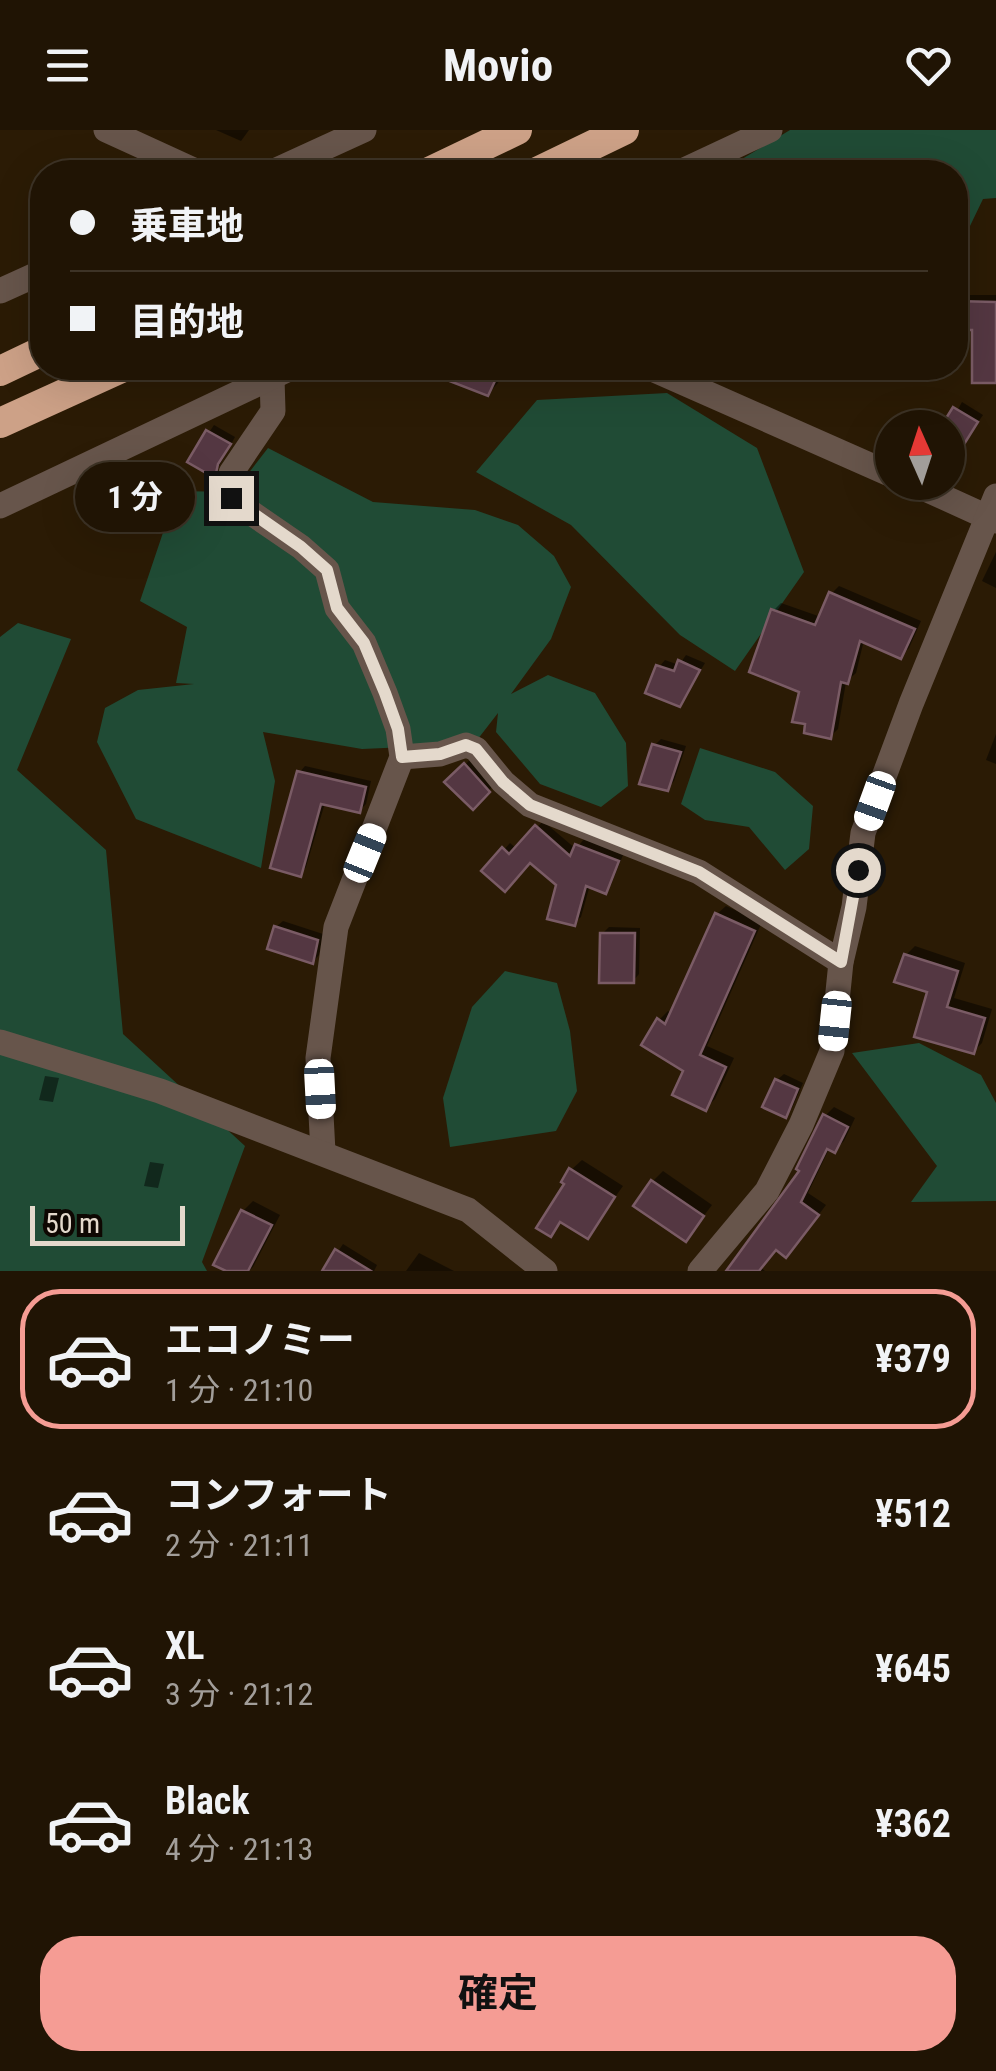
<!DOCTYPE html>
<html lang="ja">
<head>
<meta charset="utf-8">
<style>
	body { margin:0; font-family:"Roboto Condensed","Noto Sans JP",sans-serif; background:#281d0e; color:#f1f3f6; height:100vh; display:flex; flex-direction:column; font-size:38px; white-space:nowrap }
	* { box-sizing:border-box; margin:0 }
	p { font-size:32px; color:#a29e9a }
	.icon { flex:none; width:55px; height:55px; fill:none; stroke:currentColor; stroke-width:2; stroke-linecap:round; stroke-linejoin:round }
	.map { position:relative; height:1141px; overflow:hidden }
	.sheet { display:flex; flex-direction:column; background:#201404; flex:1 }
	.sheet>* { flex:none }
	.guide { position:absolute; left:30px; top:30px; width:938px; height:220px; border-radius:40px; box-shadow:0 10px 40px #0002,0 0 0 2px #3d3326; display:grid; align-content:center; height:220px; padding:0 40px; background:#201404 }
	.needle { width:65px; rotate:357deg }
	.buttons { position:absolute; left:875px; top:280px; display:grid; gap:20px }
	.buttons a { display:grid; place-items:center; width:90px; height:90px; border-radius:50%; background:#201404; box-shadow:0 10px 40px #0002,0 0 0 2px #3d3326; font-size:50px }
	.scale { position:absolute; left:30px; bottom:25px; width:155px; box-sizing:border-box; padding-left:10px; border:5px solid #e4d9cc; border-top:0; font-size:28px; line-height:35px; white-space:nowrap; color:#e4d9cc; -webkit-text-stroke:8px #0e0702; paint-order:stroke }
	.end { position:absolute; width:45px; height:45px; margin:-22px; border:12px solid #e4d9cc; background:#111; box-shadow:0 0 0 5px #111 }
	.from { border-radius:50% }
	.bubble { position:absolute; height:70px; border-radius:35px; background:#201404; box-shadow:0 10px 40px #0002,0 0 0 2px #3d3326; font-size:32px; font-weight:700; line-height:70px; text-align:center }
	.car { position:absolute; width:30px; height:60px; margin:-30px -15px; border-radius:12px; box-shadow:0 0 8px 2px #0007; background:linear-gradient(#fff 24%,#345 0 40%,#fff 0 76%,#345 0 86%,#fff 0) }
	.guide b { display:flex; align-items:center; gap:35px; height:95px; font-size:38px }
	.guide b+b { border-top:2px solid #3d3326 }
	.guide i { width:25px; height:25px; background:#f1f3f6 }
	ul { padding:18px 0 0; list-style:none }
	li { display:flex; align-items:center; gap:30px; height:140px; margin:0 20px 15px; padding:0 20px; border:5px solid transparent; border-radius:40px }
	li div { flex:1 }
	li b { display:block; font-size:38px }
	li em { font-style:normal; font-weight:700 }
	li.current { border-color:#f59c94 }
	li>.icon { width:90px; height:90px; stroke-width:1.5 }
	.button { display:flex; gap:20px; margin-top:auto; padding:20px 40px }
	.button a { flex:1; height:115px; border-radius:40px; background:#f59c94; color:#111; font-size:40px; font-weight:700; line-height:115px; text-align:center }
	header { display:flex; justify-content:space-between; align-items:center; height:130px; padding:0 40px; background:#201404; font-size:45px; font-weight:700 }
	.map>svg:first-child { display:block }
	.green { fill:#204b35 }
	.shadow { fill:#0007 }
	.building { fill:#543742; stroke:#7a5b65; stroke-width:2.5 }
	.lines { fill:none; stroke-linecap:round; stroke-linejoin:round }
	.minor { stroke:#67554b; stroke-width:25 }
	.highway { stroke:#cda187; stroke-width:30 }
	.route { stroke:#e4d9cc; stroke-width:12 }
</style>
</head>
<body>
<header><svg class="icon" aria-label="menu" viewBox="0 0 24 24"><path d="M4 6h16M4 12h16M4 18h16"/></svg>Movio<svg class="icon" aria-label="heart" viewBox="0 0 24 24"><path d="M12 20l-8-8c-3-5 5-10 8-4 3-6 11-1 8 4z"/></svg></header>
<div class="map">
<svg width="996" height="1141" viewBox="0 0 996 1141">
	<rect width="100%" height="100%" fill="#2b1b05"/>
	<g class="green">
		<polygon points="790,0 996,0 996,68 983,69 970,96 955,95 955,42 844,42 827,36 820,42 740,42 737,32"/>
		<polygon points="667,263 757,318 804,442 735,541 680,505 571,395 476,342 537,270"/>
		<polygon points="268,318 373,372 475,380 518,395 554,426 571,457 551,509 511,564 548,545 595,563 626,613 628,656 601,677 540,654 496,602 498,583 474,614 362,619 263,602 275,651 261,738 136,689 97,612 105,578 138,560 194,554 176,553 187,497 140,471 177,361 234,362"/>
		<polygon points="18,493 71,509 17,640 106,720 123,904 245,1016 202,1132 207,1141 0,1141 0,507"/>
		<polygon points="700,618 775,642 813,676 809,719 785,740 749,697 705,690 681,674"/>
		<polygon points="505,841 557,853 570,901 577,961 556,1001 450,1017 443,968 472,877"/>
		<polygon points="919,913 981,945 996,973 996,1071 911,1072 937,1036 852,923"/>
	</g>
	<g class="shadow">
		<polygon points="216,0 249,0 241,11"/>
		<polygon points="841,33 869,42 832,42"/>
		<polygon points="955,165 996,165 996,250 975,198 955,198"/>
		<polygon points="432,238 505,238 498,253 488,264 430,242"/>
		<polygon points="962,272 983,285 953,329 948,325 948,298"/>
		<polygon points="214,295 235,307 214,345 190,331"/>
		<polygon points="996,422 996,458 982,451"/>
		<polygon points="839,456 921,491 909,518 901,526 864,510 856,543 846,552 838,599 830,607 801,560 773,481 781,473 821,487 831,464"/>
		<polygon points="686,525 705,533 680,574 659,537 665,530 679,535"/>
		<polygon points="996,604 996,634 986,630"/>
		<polygon points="661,609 686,616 674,651 668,658 655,615"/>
		<polygon points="472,628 495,654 473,676 447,652"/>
		<polygon points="305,636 371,651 366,674 359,681 325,673 306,737 300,744 299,643"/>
		<polygon points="543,691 576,719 584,709 623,725 611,755 605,761 590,755 581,787 574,793 558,755 530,730 485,741 510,713 517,719"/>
		<polygon points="726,776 762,792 707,916 734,928 715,969 706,978 659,890 668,881 672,884 717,784"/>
		<polygon points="283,791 323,804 319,825 313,832 276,797"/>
		<polygon points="609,797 640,798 639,844 633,851 602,804"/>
		<polygon points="915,816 965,833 954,868 992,879 982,913 973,922 906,825"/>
		<polygon points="784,944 803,953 792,978 786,985 777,950"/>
		<polygon points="45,946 59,948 53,972 39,970"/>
		<polygon points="834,977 855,988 844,1011 835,1020 830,1017 808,1063 826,1075 795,1116 776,1117 760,1137 765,1141 729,1141 803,1040 825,986"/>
		<polygon points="582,1030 623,1056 587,1106 562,1090 550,1104 571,1040"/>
		<polygon points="150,1032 164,1034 158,1058 144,1056"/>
		<polygon points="663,1041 712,1075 686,1109 653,1051"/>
		<polygon points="253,1071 280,1085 253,1137 249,1141 232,1141 243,1081"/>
		<polygon points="343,1114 377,1135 374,1141 325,1141"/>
		<polygon points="419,1123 454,1141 406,1141"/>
	</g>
	<g class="building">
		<polygon points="955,171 996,172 996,253 972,253 972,200 955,200"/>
		<polygon points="416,238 501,238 488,266"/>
		<polygon points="953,277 978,292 948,340 948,298 940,298"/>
		<polygon points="206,300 231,314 218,334 215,348 187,332"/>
		<polygon points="829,462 915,499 901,529 860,511 848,554 841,552 831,609 804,603 805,594 792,592 799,562 749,542 771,479 815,495"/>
		<polygon points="678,530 700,540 680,577 645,563 656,535 674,541"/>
		<polygon points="652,614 681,622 668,661 639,654"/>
		<polygon points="464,633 490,662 473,680 444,652"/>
		<polygon points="297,641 366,657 360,683 321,674 301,747 270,738"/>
		<polygon points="535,695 570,726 575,714 619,731 606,764 586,756 575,796 547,789 556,755 530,733 505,762 481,741 502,717 509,724"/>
		<polygon points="715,783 755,801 700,925 726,937 706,981 672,965 683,941 641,915 657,888 665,894"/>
		<polygon points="274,796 318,810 313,834 267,819"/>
		<polygon points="600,803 635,803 634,853 599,853"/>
		<polygon points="904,824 958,841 947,877 985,888 974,924 914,907 927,862 894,852"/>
		<polygon points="775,949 798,959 786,988 762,977"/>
		<polygon points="823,984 848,997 835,1023 827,1019 801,1072 819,1085 786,1128 776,1120 759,1141 726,1141 799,1041 796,1039"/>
		<polygon points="569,1038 615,1067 588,1109 560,1092 551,1107 536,1098 564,1054 561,1052"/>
		<polygon points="651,1050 704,1086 686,1112 633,1076"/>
		<polygon points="241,1080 272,1095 248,1141 226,1141 213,1135"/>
		<polygon points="335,1119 371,1141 322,1141"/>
	</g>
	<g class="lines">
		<g class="minor">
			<polyline points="106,0 198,42"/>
			<polyline points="272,42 364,0"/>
			<polyline points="680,42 770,0"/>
			<polyline points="0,161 42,142"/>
			<polyline points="650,238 892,345"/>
			<polyline points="272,248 273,281 231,343 231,369 301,417 327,440 337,478 364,513 385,563 398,599 402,627 336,797 318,928 323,1022"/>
			<polyline points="910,352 996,391"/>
			<polyline points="0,376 291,238"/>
			<polyline points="402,627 440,624 466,615 476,619 503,652 530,675 699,742 841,832"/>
			<polyline points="0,912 160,961 468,1080 545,1141"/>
			<polyline points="700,1141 767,1061 801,995 832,921 841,832 854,777 863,703 911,574 996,366"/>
		</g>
		<g class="highway">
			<polyline points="429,42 517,0"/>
			<polyline points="537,42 624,0"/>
			<polyline points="0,241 42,221"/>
			<polyline points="0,293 121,238"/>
		</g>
	</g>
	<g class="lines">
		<polyline class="route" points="231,368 301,417 327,440 337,478 364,513 385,563 398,599 402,627 440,624 466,615 476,619 503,652 530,675 699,742 841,832 858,740"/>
	</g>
</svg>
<div class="buttons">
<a><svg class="needle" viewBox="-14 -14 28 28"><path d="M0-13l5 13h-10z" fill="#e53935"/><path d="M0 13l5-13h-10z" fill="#a29e9a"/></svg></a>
</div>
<div class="scale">50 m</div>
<i class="end from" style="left:858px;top:740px"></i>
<i class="end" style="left:231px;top:368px"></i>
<div class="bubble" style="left:75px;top:332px;width:120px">1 分</div>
<i class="car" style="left:875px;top:671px;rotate:200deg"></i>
<i class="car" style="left:365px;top:723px;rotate:22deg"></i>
<i class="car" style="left:835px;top:891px;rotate:186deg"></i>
<i class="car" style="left:320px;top:959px;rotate:177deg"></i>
<div class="guide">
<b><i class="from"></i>乗車地</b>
<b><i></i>目的地</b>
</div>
</div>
<section class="sheet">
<ul>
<li class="current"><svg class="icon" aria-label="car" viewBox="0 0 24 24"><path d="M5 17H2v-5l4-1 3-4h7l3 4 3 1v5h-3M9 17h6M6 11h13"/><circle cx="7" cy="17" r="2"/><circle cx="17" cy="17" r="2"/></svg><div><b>エコノミー</b><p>1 分 · 21:10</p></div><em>¥379</em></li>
<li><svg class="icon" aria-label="car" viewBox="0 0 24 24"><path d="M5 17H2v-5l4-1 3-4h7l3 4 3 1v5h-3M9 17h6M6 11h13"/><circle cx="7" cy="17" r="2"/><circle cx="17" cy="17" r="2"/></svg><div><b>コンフォート</b><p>2 分 · 21:11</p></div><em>¥512</em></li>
<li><svg class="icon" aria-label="car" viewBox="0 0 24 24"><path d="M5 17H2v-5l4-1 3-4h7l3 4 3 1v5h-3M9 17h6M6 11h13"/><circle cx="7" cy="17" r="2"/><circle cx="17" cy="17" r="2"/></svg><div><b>XL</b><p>3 分 · 21:12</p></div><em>¥645</em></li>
<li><svg class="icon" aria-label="car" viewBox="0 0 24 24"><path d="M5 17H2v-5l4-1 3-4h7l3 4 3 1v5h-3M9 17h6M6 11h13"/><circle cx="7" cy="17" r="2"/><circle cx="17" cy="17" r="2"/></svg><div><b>Black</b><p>4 分 · 21:13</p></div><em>¥362</em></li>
</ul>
<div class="button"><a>確定</a></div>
</section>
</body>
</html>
